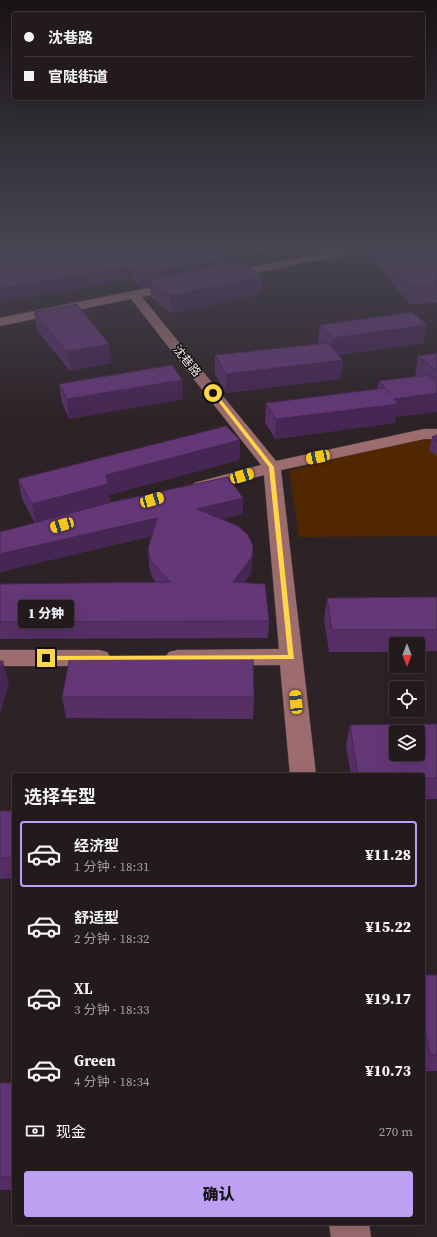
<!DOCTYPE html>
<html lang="zh">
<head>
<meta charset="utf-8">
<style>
	body { margin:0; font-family:"Source Serif 4","Noto Sans SC",serif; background:#2a2326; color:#f1f3f6; height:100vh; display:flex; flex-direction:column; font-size:15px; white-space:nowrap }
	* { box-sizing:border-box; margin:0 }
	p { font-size:13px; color:#a2a1a4 }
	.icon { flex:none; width:22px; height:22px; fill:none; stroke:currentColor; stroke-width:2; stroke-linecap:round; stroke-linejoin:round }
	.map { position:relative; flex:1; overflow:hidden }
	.details { position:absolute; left:12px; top:773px; width:413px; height:452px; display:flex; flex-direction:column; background:#221a1d; border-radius:4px; box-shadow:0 4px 16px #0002,0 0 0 1px #3f383b }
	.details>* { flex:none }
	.banner { position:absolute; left:12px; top:12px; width:413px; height:88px; border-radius:4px; box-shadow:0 4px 16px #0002,0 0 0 1px #3f383b; display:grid; align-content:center; height:88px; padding:0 12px; background:#221a1d }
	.needle { width:26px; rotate:180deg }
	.fabs { position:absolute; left:389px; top:637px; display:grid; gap:8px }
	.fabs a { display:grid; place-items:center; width:36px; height:36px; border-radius:4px; background:#221a1d; box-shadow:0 4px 16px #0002,0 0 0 1px #3f383b; font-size:20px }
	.end { position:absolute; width:18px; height:18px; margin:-9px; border:5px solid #ffd54a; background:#111; box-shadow:0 0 0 2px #111 }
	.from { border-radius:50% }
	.bubble { position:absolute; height:28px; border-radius:4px; background:#221a1d; box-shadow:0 4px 16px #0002,0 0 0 1px #3f383b; font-size:13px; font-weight:800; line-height:28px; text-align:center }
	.car { position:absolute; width:12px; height:24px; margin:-12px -6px; border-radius:5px; box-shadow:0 0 3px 1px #0007; background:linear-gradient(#f5c518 24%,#345 0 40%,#f5c518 0 76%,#345 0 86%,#f5c518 0) }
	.banner b { display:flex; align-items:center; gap:14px; height:38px; font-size:15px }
	.banner b+b { border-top:1px solid #3f383b }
	.banner i { width:10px; height:10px; background:#f1f3f6 }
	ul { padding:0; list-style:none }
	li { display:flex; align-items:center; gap:12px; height:66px; margin:0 8px 6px; padding:0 4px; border:2px solid transparent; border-radius:4px }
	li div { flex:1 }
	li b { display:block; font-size:15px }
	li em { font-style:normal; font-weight:800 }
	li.selected { border-color:#bca0f2 }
	li>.icon { width:36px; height:36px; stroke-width:1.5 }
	h2 { padding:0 12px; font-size:18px; line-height:48px }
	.pay { display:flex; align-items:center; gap:10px; height:44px; padding:0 12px; font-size:15px }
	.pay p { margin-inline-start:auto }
	.primary-button { display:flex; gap:8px; margin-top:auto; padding:8px 12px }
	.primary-button a { flex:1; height:46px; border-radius:4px; background:#bca0f2; color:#111; font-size:16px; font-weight:800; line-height:46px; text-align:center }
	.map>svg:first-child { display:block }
	.green { fill:#512700 }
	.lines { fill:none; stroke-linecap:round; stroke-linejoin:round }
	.street-casing { stroke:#494245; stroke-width:1 }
	.secondary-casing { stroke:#494245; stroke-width:1 }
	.street { fill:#7e7378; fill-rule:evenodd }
	.secondary { fill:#9c6c6f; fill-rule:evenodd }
	.wall { fill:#562f66 }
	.shaded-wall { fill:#462653 }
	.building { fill:#643777; stroke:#462653; fill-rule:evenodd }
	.route { fill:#ffd54a }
	.labels { text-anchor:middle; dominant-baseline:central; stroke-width:3; stroke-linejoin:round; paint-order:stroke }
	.street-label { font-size:12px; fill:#efe8eb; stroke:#120e10 }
</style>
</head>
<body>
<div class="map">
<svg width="437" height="1237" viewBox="0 0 437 1237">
	<rect width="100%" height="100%" fill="#2d2327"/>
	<polygon class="green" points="424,434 437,434 437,536 299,537 289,471"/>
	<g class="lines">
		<defs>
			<polygon id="street" points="196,248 360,248 365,251 360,254 192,253 191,251"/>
			<g id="secondary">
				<polygon points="412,245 437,245 437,250 360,254 307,262 223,280 217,276 223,272 307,256 360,248"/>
				<polygon points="148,288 154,292 152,295 142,297 276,461 424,429 437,429 437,439 424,439 281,470 316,775 290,775 280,665 177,666 169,664 165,658 169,652 177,650 279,649 264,475 200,492 194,491 191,487 194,483 261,465 131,299 0,326 0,318"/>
				<polygon points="0,650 99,650 107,652 111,658 107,664 99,666 0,666"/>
				<polygon points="329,1223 369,1223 371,1237 331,1237"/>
			</g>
		</defs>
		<use href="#street" class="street-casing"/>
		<use href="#secondary" class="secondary-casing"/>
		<use href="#street" class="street"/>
		<use href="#secondary" class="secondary"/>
	</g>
	<g class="wall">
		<polygon points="0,245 231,263 262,277 262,294 171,313 151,297 151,286 141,288 132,280"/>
		<polygon points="437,245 437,303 409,304 377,264 379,249"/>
		<polygon points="34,312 109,344 111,363 70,371 37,330"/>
		<polygon points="320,325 424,343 338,355 343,360 340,379 226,393 215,374 215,355 319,344 318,342"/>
		<polygon points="437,353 437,412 396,417 395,423 275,439 265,422 266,403 377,389 379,381 417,376 415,375 418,356"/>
		<polygon points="182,380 183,399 69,419 62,403 59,384"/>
		<polygon points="437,435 437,456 429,450 432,437"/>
		<polygon points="240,440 239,460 109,495 110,502 243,514 221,519 253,546 251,573 244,583 269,621 268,638 0,639 0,584 156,582 152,577 149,566 148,549 152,536 0,572 35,523 22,499 18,479"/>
		<polygon points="437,597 437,651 418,652 418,644 396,644 396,652 329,652 324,619 327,598"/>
		<polygon points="62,697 254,697 253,719 66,718"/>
		<polygon points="437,724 437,799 423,799 423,775 351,775 346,746 350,725"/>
		<polygon points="0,811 14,811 14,878 0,879"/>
		<rect x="423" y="975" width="14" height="96"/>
		<rect x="0" y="1083" width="14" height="107"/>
	</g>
	<g class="shaded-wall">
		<polygon points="231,257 231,270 150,280 151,286 141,288 140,274"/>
		<polygon points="131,267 132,280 0,302 0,288"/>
		<polygon points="262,277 262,294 171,313 170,296"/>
		<polygon points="427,325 424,343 331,356 333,338"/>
		<polygon points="109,344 111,363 70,371 67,352"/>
		<polygon points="343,360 340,379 226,393 226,374"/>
		<polygon points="182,380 183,399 69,419 67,399"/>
		<polygon points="437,393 437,412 396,417 395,423 275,439 276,419 394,399"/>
		<polygon points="240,440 239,460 109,495 110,504 36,525 32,504 106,475"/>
		<polygon points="243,498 243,514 198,525 197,509"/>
		<polygon points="157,518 158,534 0,572 0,554"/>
		<polygon points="253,546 251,573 233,599 233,582"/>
		<polygon points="3,661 9,683 0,715 0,672"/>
	</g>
	<g class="building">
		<polygon points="0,245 215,245 231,257 140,274 131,267 0,288"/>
		<polygon points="437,245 437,286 411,287 379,249"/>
		<polygon points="241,261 262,277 170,296 150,280"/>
		<polygon points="77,304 109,344 67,352 34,312"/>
		<polygon points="412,312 427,325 333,338 320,325"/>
		<polygon points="328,343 343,360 226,374 215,355"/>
		<polygon points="437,353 437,371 418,356"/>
		<polygon points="172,365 182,380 67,399 59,384"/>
		<polygon points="429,375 437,383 437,393 394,399 398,404 276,419 266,403 385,388 390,394 379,381"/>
		<polygon points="226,426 240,440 106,475 108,484 32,504 18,479"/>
		<polygon points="437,435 437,441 432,437"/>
		<polygon points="228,477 243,498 197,509 238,526 248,535 253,546 252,557 233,582 265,584 269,621 0,622 0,584 170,582 150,560 148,549 157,518 0,554 0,532 112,502"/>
		<polygon points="437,597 437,630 332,630 327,598"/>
		<polygon points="70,657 253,658 254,697 62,697"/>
		<polygon points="0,661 3,661 0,672"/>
		<path d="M437,724V778H423V775H358L350,725ZM396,732H418V754H396Z"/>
		<rect x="0" y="811" width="14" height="47"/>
		<polygon points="423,975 437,975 437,1055 430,1055 423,1019"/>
		<rect x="0" y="1083" width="14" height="94"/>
	</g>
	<linearGradient id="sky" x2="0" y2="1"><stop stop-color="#191315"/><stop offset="0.59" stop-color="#464552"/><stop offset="1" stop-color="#464552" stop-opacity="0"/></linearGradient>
	<rect width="437" height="418" fill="url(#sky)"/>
	<polygon class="route" points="211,392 215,392 274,467 294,659 44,660 44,656 46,656 288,655 269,467"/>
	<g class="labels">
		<g class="street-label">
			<text transform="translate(187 361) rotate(51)">沈巷路</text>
		</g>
	</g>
</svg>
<div class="fabs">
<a><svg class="needle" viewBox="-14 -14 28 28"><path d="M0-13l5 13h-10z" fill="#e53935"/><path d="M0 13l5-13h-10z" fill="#a2a1a4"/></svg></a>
<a><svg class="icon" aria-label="locate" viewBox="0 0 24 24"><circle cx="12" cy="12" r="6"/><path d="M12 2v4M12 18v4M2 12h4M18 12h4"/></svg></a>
<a><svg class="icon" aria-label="layers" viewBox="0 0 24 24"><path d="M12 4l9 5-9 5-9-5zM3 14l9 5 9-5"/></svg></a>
</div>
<i class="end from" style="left:213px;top:393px"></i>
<i class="end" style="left:46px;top:658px"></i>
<div class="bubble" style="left:18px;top:600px;width:56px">1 分钟</div>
<i class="car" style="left:318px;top:457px;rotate:258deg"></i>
<i class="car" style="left:242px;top:476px;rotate:74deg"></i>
<i class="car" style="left:152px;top:500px;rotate:74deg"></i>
<i class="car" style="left:62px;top:525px;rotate:254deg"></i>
<i class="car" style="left:296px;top:702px;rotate:354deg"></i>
<div class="banner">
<b><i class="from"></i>沈巷路</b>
<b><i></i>官陡街道</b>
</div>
<section class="details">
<h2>选择车型</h2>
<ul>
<li class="selected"><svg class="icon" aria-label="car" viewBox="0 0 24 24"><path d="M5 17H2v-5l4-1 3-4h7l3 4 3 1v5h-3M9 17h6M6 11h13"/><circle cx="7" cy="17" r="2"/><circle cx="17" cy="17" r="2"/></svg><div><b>经济型</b><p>1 分钟 · 18:31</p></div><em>¥11.28</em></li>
<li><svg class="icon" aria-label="car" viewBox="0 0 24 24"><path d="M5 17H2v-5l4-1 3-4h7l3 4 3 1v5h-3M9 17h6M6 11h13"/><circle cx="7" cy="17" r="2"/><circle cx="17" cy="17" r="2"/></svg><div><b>舒适型</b><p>2 分钟 · 18:32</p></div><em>¥15.22</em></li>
<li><svg class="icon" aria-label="car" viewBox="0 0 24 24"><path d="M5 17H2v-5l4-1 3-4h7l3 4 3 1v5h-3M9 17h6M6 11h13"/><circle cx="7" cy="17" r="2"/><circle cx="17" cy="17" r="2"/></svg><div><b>XL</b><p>3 分钟 · 18:33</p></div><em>¥19.17</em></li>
<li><svg class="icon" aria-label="car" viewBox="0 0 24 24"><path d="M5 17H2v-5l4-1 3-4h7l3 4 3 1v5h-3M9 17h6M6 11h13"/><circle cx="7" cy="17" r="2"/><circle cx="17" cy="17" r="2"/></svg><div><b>Green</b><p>4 分钟 · 18:34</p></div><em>¥10.73</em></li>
</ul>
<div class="pay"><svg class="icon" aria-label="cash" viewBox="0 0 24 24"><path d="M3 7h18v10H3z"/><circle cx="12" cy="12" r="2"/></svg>现金<p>270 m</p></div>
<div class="primary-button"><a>确认</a></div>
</section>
</div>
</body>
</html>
